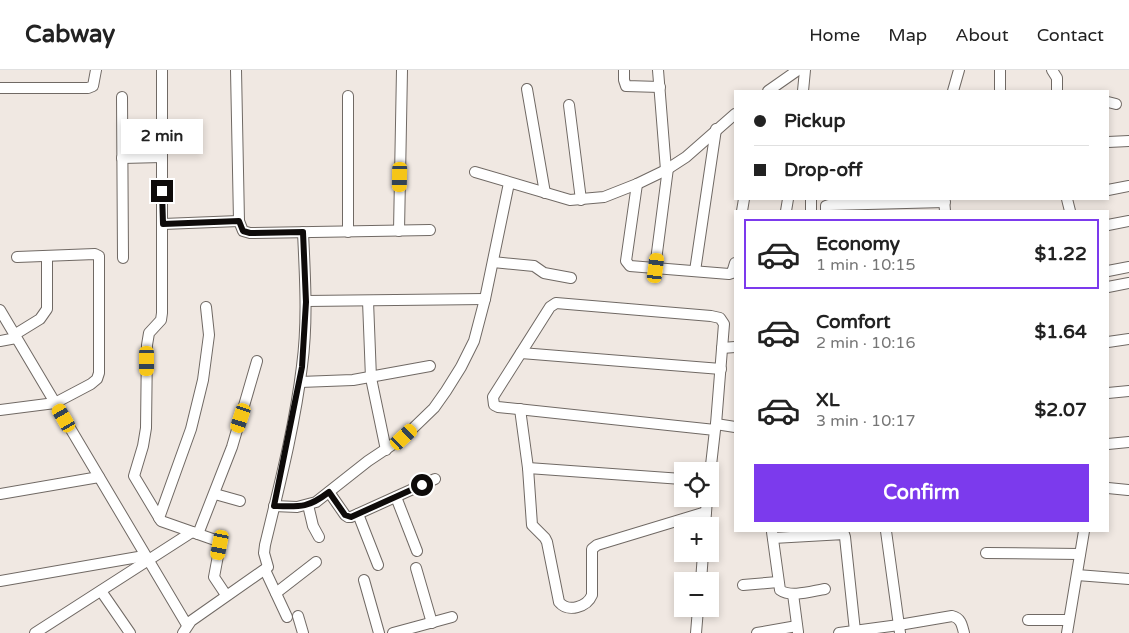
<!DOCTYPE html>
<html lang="en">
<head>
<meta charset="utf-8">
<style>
	body { margin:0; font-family:"Varela Round",sans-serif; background:#f2f2f2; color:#222; height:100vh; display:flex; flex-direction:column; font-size:19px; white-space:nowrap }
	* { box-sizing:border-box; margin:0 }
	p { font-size:16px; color:#767676 }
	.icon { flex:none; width:28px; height:28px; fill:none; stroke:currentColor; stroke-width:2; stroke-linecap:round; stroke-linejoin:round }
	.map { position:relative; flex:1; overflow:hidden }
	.side { position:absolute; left:734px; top:140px; width:375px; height:322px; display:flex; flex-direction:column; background:#fff; border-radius:0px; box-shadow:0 2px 8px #0003 }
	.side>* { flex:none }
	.guide { position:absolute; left:734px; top:20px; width:375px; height:110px; border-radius:0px; box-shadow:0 2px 8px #0003; display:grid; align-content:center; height:110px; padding:0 20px; background:#fff }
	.buttons { position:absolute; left:674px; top:392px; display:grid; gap:10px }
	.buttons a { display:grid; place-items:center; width:45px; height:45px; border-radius:0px; background:#fff; box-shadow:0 2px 8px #0003; font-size:25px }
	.end { position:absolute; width:22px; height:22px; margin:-11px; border:6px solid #0e0b0a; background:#fff; box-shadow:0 0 0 2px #fff }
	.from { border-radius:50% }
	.bubble { position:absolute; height:35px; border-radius:0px; background:#fff; box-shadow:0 2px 8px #0003; font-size:16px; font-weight:700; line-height:35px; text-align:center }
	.car { position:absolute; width:15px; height:30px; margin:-15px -8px; border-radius:6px; box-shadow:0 0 4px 1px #0007; background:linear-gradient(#f5c518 24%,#345 0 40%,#f5c518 0 76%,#345 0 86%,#f5c518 0) }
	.guide b { display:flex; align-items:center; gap:18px; height:48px; font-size:19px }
	.guide b+b { border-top:1px solid #e0e0e0 }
	.guide i { width:12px; height:12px; background:#222 }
	ul { padding:9px 0 0; list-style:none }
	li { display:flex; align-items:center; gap:15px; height:70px; margin:0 10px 8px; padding:0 10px; border:2px solid transparent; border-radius:0px }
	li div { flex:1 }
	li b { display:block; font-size:19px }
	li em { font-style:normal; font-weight:700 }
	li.current { border-color:#7c3aed }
	li>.icon { width:45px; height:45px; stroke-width:1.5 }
	.primary-button { display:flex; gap:10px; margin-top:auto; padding:10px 20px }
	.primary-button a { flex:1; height:58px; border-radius:0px; background:#7c3aed; color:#fff; font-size:20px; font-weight:700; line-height:58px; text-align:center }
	header { display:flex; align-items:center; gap:30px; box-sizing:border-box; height:70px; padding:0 25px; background:#fff; border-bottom:1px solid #e0e0e0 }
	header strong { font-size:24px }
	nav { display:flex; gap:28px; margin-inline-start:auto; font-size:18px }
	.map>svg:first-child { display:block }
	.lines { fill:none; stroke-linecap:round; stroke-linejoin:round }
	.street-casing { stroke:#706964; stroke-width:12 }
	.street { stroke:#fff; stroke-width:10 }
	.route { stroke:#0e0b0a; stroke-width:6 }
</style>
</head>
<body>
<header>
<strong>Cabway</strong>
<nav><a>Home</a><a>Map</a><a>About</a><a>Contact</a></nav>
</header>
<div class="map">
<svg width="1129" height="563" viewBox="0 0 1129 563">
	<rect width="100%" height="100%" fill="#f0e8e2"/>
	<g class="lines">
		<defs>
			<g id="street">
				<polyline points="162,0 162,243 161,250 149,263 147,275 146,358 143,376 134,406 161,451 218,471 220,475 214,507 226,525"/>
				<polyline points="236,0 239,151 243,161 250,163 430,160"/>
				<polyline points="624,0 624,10 626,16 660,17"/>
				<polyline points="658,0 666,100"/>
				<polyline points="1052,0 1057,8 1057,21"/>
				<polyline points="0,18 88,18 93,16 96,0"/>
				<polyline points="527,19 545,123"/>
				<polyline points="768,21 798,0"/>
				<polyline points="803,21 805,0"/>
				<polyline points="953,21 959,0"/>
				<polyline points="1000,21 1000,0"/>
				<polyline points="122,27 123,188"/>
				<polyline points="1108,32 1116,34"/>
				<polyline points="569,35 581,130"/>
				<polyline points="162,72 191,71"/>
				<polyline points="1108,72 1129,71"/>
				<polyline points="122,88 162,87"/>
				<polyline points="475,102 570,130 604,127 637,114 666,100 686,87 735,44"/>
				<polyline points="637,114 626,191 630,196 729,204 732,203 735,193"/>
				<polyline points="1108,120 1129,116"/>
				<polyline points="944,129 945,141"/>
				<polyline points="1067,129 1070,141"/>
				<polyline points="742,141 744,129"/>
				<polyline points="786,141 788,129"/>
				<polyline points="811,141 811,129"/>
				<polyline points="826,141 826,136 829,135 945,132"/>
				<polyline points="163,154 239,151"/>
				<polyline points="1108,155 1129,151"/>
				<polyline points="399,161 402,0"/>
				<polyline points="348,162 348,26"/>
				<polyline points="493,192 534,196 544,203 571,208"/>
				<polyline points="655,198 668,98"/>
				<polyline points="695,201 716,59"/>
				<polyline points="1108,201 1129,197"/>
				<polyline points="1108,217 1129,213"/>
				<polyline points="306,231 485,229"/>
				<polyline points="368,231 371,308 386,380"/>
				<polyline points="0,240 187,555"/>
				<polyline points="14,265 40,249 47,239 47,186"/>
				<polyline points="0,271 16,268"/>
				<polyline points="1108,272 1129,269"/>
				<polyline points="722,278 735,277"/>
				<polyline points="521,283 721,299"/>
				<polyline points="300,312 353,310 430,296"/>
				<polyline points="1108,323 1129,321"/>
				<path d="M520,339L528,398L532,455L545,468L547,472L559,532C568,543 587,537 592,525V479L597,475L706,442"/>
				<polyline points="0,340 55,333 91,314 97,309 99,303 99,186 95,184 17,187"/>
				<polyline points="716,354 735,357"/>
				<polyline points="1108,374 1129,372"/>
				<polyline points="528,398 682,409"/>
				<polyline points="710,404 715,360 716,354 724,254 720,248 711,246 556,233 550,237 493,327 494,335 498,337 715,360"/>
				<polyline points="1108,418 1128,420"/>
				<polyline points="329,422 345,445 348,447 351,447 435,409"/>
				<polyline points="0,424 99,407"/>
				<polyline points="215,424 240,431"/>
				<polyline points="396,427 417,481"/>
				<polyline points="308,435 313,456 319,467"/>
				<polyline points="274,436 297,437 316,432 368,391 404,367 434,338 446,321 461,297 474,271 485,229 509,113"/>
				<polyline points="358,444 378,495"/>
				<polyline points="159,448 191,359 203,310 209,265 206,237"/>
				<polyline points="705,456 707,429"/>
				<polyline points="886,461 900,563"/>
				<path d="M772,462L780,520C791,528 812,521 825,519"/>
				<polyline points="198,464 232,377 257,291"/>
				<polyline points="773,468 844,464 845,467 855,561"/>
				<polyline points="986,483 1080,484"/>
				<polyline points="416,498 432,553"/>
				<polyline points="265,500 287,547"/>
				<polyline points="1077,505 1129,509"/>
				<polyline points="364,510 379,563"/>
				<polyline points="0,511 144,486"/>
				<polyline points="701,511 703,484"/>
				<polyline points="743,515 778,512"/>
				<polyline points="101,521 130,563"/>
				<polyline points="276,523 316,492"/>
				<polyline points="793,524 798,562"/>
				<polyline points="298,546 303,563"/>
				<polyline points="1028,550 1068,550"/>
				<polyline points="35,563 192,462"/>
				<path d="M183,563L191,551L268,497L264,483L265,475C279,417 295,355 302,296C308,251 305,207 303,162"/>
				<polyline points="393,563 452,547"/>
				<polyline points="696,563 698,539"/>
				<polyline points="757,563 797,556"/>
				<path d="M839,563L899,555L952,546C961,548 962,555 964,563"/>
				<polyline points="1067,563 1084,461"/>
			</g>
		</defs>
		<use href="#street" class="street-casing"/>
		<use href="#street" class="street"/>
	</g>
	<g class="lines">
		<path class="route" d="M162,121L163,154L239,151L243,161L250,163L303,162L306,232L302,297L274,436C301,437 308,438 329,422L345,445L351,447L422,415"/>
	</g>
</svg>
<div class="buttons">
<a><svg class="icon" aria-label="locate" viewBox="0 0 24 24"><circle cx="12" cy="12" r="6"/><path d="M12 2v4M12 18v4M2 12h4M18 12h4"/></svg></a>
<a>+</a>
<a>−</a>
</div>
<i class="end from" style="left:422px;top:415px"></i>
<i class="end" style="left:162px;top:121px"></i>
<div class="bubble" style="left:121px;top:49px;width:82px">2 min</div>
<i class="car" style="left:400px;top:107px;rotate:181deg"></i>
<i class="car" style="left:656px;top:198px;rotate:7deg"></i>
<i class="car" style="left:147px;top:291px;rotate:180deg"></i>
<i class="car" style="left:64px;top:348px;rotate:330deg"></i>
<i class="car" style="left:241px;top:348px;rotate:198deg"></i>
<i class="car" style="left:404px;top:367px;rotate:47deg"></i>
<i class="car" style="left:220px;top:475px;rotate:191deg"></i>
<div class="guide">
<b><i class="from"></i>Pickup</b>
<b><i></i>Drop-off</b>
</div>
<section class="side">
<ul>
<li class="current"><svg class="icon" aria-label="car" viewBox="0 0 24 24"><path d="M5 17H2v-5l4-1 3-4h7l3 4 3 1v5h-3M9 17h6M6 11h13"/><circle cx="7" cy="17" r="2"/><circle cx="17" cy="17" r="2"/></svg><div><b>Economy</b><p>1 min · 10:15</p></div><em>$1.22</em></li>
<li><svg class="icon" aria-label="car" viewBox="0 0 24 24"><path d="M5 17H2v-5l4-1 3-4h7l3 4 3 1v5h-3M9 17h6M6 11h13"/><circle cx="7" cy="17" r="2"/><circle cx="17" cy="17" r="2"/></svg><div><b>Comfort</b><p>2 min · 10:16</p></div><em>$1.64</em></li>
<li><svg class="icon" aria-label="car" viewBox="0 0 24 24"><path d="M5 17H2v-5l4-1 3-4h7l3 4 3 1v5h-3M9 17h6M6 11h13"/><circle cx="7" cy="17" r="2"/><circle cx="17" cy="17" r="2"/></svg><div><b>XL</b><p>3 min · 10:17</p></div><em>$2.07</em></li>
</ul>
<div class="primary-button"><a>Confirm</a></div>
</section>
</div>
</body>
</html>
